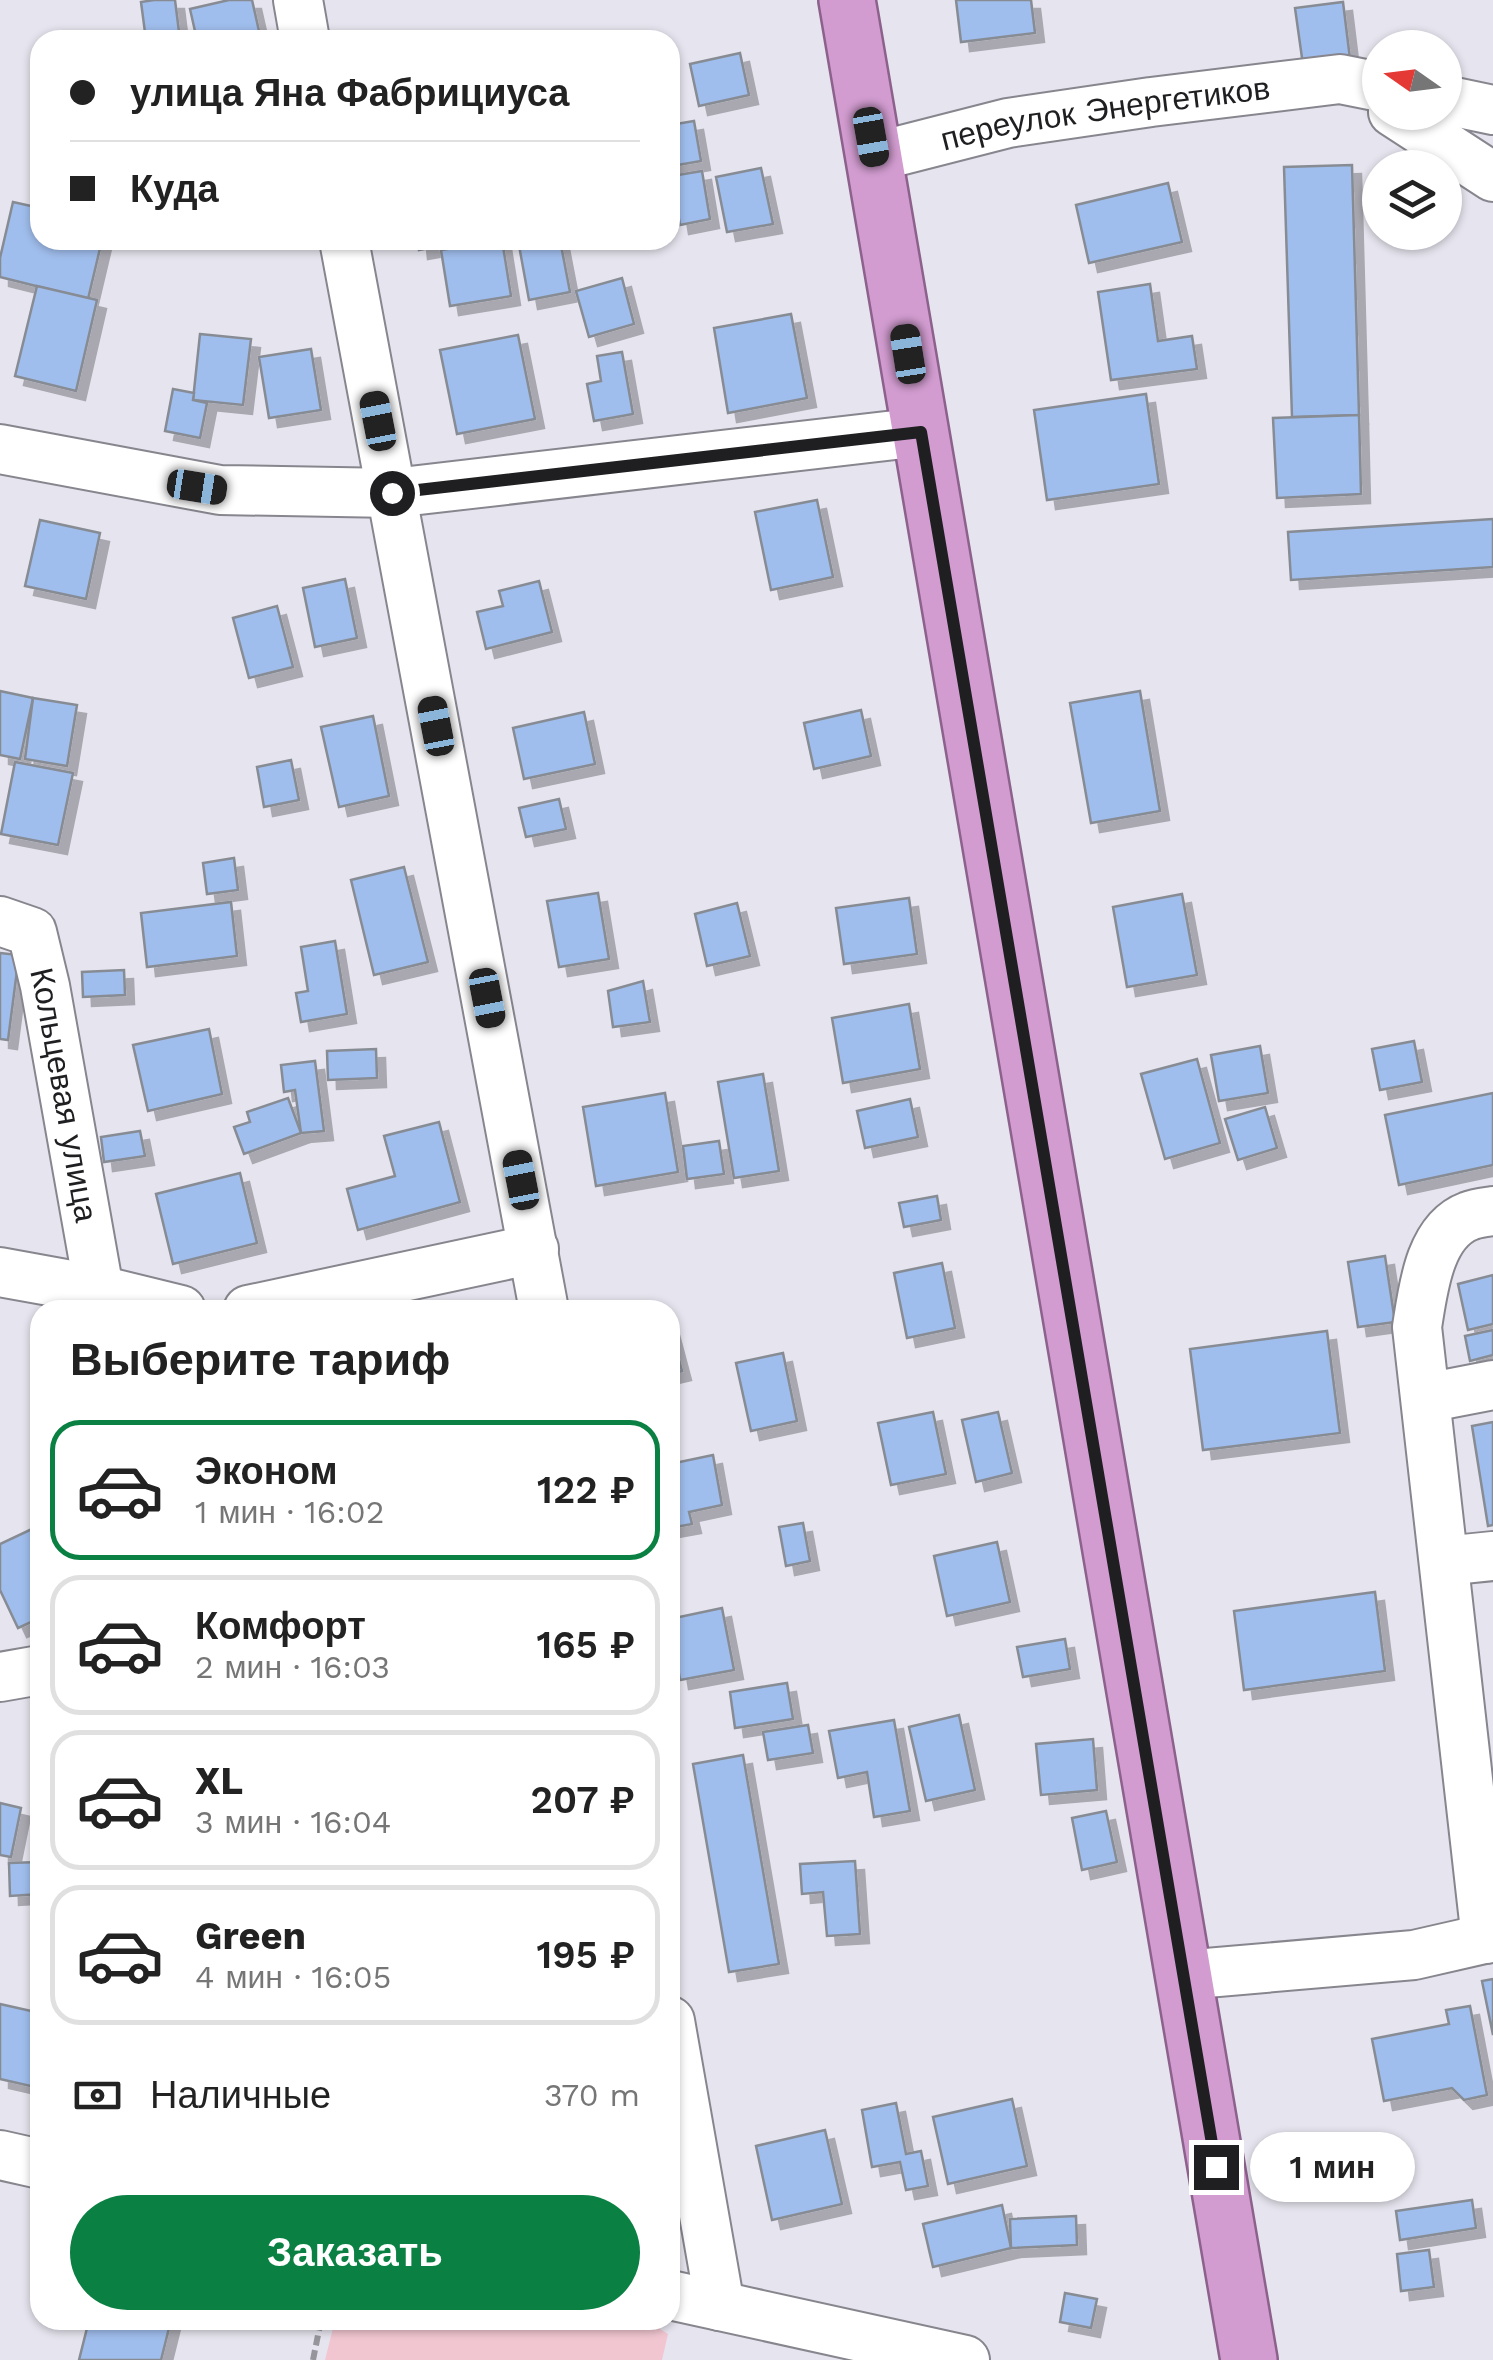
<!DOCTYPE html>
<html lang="ru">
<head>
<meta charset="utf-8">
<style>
	body { margin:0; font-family:"Work Sans",sans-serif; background:#f6f6f6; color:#222; height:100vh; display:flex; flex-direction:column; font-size:38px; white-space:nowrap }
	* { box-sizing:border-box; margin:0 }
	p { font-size:32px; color:#767676 }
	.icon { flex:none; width:55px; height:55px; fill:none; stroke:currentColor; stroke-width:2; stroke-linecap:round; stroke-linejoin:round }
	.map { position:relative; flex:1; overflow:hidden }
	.details { position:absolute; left:30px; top:1300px; width:650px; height:1030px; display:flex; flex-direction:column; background:#fff; border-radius:30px; box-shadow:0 2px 8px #0004 }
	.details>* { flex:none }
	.top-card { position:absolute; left:30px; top:30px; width:650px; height:220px; border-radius:30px; box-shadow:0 2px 8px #0004; display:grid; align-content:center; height:220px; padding:0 40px; background:#fff }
	.needle { width:65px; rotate:284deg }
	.buttons { position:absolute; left:1362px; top:30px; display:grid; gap:20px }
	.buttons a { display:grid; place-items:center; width:100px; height:100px; border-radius:50%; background:#fff; box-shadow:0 2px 8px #0004; font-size:50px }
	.end { position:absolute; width:45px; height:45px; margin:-22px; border:12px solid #1f1f22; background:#fff; box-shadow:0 0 0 5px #fff }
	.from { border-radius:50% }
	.bubble { position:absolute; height:70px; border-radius:35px; background:#fff; box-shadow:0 2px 8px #0004; font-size:32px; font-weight:600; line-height:70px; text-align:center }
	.car { position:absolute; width:30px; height:60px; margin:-30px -15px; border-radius:12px; box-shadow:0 0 8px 2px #0007; background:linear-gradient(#222 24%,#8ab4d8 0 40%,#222 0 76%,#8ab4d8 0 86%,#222 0) }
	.top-card b { display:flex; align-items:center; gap:35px; height:95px; font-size:38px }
	.top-card b+b { border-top:2px solid #e0e0e0 }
	.top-card i { width:25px; height:25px; background:#222 }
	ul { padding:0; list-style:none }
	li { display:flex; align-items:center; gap:30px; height:140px; margin:0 20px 15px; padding:0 20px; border:5px solid #e0e0e0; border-radius:30px }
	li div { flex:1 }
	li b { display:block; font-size:38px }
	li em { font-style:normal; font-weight:600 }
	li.current { border-color:#0b8043 }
	li>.icon { width:90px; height:90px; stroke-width:1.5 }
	h2 { padding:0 40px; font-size:45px; line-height:120px }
	.pay { display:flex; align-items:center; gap:25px; height:110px; padding:0 40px; font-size:38px }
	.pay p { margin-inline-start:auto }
	.cta { display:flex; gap:20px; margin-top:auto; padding:20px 40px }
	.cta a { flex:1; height:115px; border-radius:60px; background:#0b8043; color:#fff; font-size:40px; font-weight:600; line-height:115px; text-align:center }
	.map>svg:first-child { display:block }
	.green { fill:#f1c6d1 }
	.building { fill:#a0beed; stroke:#878c94; stroke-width:2.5; filter:url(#shadow) }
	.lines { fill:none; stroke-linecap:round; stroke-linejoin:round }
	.minor-casing { stroke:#87868e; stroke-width:52 }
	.trunk-casing { stroke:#8c618c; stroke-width:60 }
	.path { stroke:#96959c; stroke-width:6; stroke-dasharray:10 5; stroke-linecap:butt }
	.minor { stroke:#fff; stroke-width:48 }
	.trunk { stroke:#d29cd0; stroke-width:55 }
	.route { stroke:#1f1f22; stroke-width:12 }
	.labels { text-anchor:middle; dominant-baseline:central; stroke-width:10; stroke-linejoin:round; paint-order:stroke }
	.street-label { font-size:32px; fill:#1f1f22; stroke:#f3f1fb }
</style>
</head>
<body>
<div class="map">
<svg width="1493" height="2360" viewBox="0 0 1493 2360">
	<defs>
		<filter id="shadow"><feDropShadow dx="9" dy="9" stdDeviation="0" flood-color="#0004"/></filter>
	</defs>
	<rect width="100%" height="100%" fill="#e6e4ee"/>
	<polygon class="green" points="335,2320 627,2320 657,2327 668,2334 662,2360 325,2360"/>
	<g class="building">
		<polygon points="154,0 175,0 180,40 146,40 141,2"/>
		<polygon points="229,0 252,0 261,40 197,40 190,9"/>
		<polygon points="956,0 1031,0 1035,33 961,42"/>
		<polygon points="1343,2 1350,59 1303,65 1295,8"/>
		<polygon points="740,53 749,95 699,106 690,64"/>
		<polygon points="694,121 701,161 672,166 670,125"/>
		<polygon points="1352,165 1359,415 1292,417 1284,167"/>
		<polygon points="761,168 773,224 727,232 716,177"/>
		<polygon points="702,171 710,219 680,225 672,176"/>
		<polygon points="1168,183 1182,242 1089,263 1076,205"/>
		<polygon points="13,202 40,208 40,240 102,240 88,299 0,277 0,258"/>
		<polygon points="418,240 463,240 463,242 419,250"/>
		<polygon points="502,240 511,296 450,306 441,250"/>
		<polygon points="518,240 560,240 570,292 529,300"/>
		<polygon points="622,278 634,324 589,337 576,291"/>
		<polygon points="1150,284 1158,341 1192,336 1197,369 1111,380 1098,292"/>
		<polygon points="37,286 97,300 76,391 15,376"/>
		<polygon points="791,314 807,398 728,413 714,328"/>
		<polygon points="200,334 251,339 243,405 193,400"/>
		<polygon points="518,335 535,419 457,434 440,350"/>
		<polygon points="311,349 321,410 269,418 259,357"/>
		<polygon points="622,352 633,414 594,421 587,384 601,381 597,356"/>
		<polygon points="173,389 194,393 193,400 207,403 200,438 165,431"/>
		<polygon points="1146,394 1159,484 1047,500 1034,410"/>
		<polygon points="1359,415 1361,494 1277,498 1273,418"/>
		<polygon points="817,500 833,577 771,590 755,512"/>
		<polygon points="1493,519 1493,567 1291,580 1288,532"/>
		<polygon points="40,520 100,533 86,599 25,586"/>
		<polygon points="345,579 357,638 315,647 303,588"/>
		<polygon points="539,581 552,632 486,649 477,612 503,606 499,591"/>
		<polygon points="277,606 293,667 249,678 233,618"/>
		<polygon points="0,691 33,698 20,759 0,755"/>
		<polygon points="1140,691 1160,811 1091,823 1070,703"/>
		<polygon points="33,698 77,705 67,766 25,759"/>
		<polygon points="861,710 871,756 814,769 804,723"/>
		<polygon points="584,712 595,764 524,779 513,728"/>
		<polygon points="373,716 389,796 339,807 321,727"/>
		<polygon points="291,760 299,800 264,807 257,767"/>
		<polygon points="15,762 73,773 58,845 1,834"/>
		<polygon points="559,799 566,829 526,837 519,808"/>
		<polygon points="234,858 238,890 207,894 203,863"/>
		<polygon points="404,867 428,962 374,975 351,880"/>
		<polygon points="598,893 609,959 559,967 547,901"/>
		<polygon points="1182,894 1197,975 1127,987 1113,907"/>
		<polygon points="909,898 917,954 844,964 836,908"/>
		<polygon points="231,902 237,956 147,967 141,913"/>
		<polygon points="737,903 750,956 707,966 695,914"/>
		<polygon points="335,941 347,1014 301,1022 296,993 308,991 301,947"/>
		<polygon points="0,953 19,955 8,1040 0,1039"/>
		<polygon points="124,970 125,995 83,997 82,972"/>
		<polygon points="643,981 650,1022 613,1027 608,991"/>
		<polygon points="909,1004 920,1069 843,1083 832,1018"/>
		<polygon points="209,1029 222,1094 148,1111 133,1045"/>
		<polygon points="1414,1041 1422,1082 1380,1090 1372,1049"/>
		<polygon points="1260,1046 1268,1093 1219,1101 1211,1055"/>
		<polygon points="376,1049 377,1078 328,1080 327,1051"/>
		<polygon points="1197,1059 1220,1143 1165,1159 1141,1074"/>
		<polygon points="315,1061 324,1131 301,1133 295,1090 284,1092 281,1065"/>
		<polygon points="763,1074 779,1171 734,1178 718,1082"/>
		<polygon points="665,1093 678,1172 596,1186 583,1107"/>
		<polygon points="1493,1093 1493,1165 1399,1185 1385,1115"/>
		<polygon points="288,1098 301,1133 244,1154 234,1127 250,1122 247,1112"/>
		<polygon points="910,1099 918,1137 865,1148 857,1111"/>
		<polygon points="1265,1107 1277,1148 1238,1160 1225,1119"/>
		<polygon points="439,1122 460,1202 358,1230 347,1189 395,1176 384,1136"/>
		<polygon points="140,1131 145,1156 104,1162 101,1137"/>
		<polygon points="719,1141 724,1174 687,1179 683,1146"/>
		<polygon points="240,1173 257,1243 173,1264 156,1194"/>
		<polygon points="937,1196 941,1220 904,1227 899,1203"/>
		<polygon points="1385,1256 1395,1322 1358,1327 1348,1262"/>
		<polygon points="942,1263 955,1328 907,1338 894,1273"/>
		<polygon points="1493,1275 1493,1324 1468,1330 1458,1284"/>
		<polygon points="670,1326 682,1371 670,1374"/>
		<polygon points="1493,1330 1493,1355 1470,1361 1465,1336"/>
		<polygon points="1327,1331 1340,1433 1203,1450 1190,1349"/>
		<polygon points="783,1353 797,1421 751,1431 736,1363"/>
		<polygon points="933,1412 946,1474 891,1485 878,1423"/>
		<polygon points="998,1412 1012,1473 976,1482 962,1420"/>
		<polygon points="1493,1422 1493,1525 1488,1526 1472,1426"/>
		<polygon points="713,1455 722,1505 689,1512 692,1524 670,1528 670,1464"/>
		<polygon points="803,1523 810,1561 786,1566 779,1527"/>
		<polygon points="32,1529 40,1546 40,1618 18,1628 0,1590 0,1544"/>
		<polygon points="997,1542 1010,1602 947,1616 934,1556"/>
		<polygon points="1375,1592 1385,1671 1244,1690 1234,1611"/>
		<polygon points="722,1608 734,1670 680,1680 670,1619"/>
		<polygon points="1065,1639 1070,1669 1023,1677 1017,1647"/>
		<polygon points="787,1683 793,1719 735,1728 730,1692"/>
		<polygon points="959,1715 975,1790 926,1801 909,1727"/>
		<polygon points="894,1720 910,1811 874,1817 867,1772 838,1778 829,1731"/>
		<polygon points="808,1725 813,1753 768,1760 763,1732"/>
		<polygon points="1093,1739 1097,1790 1041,1795 1036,1744"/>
		<polygon points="743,1755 779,1964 729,1972 693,1764"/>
		<polygon points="0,1803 21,1808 11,1857 0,1855"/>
		<polygon points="1106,1811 1117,1862 1082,1870 1072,1818"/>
		<polygon points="855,1861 860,1934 827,1936 823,1892 802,1894 800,1864"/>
		<polygon points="40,1862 40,1894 10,1896 9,1863"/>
		<polygon points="1493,1979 1493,2035 1482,1981"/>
		<polygon points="0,2004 40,2013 40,2062 35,2087 0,2079"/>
		<polygon points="1470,2006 1487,2095 1464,2100 1452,2088 1384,2101 1372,2039 1449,2024 1446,2010"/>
		<polygon points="1012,2099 1027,2166 948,2184 933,2117"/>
		<polygon points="896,2103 906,2154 921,2151 928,2186 906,2190 900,2162 872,2167 862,2110"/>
		<polygon points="825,2130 842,2204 772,2220 756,2146"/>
		<polygon points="1472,2200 1476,2228 1400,2240 1396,2211"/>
		<polygon points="1002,2205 1011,2248 933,2267 923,2224"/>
		<polygon points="1076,2216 1077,2245 1011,2248 1010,2219"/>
		<polygon points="1429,2250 1434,2287 1401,2291 1397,2254"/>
		<polygon points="1065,2293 1097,2299 1091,2328 1060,2322"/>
		<polygon points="82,2320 171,2320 161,2360 79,2360 87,2328 80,2327"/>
	</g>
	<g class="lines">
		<defs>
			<g id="minor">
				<polyline points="298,0 305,40"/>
				<polyline points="1445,100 1493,110"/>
				<polyline points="1393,112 1493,177"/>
				<path id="s1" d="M875,157L1008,123L1151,102L1340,79L1380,87"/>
				<polyline points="344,240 544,1310"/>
				<polyline points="0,449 220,490 393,493 921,432"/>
				<path id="s2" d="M0,921L32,932L45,986L99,1290L101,1310"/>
				<polyline points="0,1272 99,1290 181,1310"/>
				<polyline points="248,1310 534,1249"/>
				<polyline points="1426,1398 1493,1385"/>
				<polyline points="1444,1561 1493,1556"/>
				<polyline points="0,1677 40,1670"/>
				<path d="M1486,1939L1417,1327C1423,1290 1429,1231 1469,1216C1476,1213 1486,1212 1493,1211"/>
				<polyline points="1183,1975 1414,1955 1493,1937"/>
				<polyline points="670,2021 720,2306"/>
				<polyline points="0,2155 40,2164"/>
				<polyline points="670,2295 965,2360"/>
			</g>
			<polyline id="trunk" points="847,0 1249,2360"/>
		</defs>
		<use href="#minor" class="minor-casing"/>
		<use href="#trunk" class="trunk-casing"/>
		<polyline class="path" points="313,2360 321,2320"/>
		<use href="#minor" class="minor"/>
		<use href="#trunk" class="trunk"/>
	</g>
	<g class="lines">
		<polyline class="route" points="392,493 921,432 1216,2167"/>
	</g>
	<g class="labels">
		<g class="street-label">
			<text stroke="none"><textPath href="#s1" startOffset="235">переулок Энергетиков</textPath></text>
			<text stroke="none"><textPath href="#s2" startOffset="200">Кольцевая улица</textPath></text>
		</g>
	</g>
</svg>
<div class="buttons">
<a><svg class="needle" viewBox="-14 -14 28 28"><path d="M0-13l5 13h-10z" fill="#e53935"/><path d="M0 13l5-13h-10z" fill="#767676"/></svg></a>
<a><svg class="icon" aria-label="layers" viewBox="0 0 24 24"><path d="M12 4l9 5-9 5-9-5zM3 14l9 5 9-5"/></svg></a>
</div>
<i class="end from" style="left:392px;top:493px"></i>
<i class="end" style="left:1216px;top:2167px"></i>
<div class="bubble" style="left:1250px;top:2132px;width:165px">1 мин</div>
<i class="car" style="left:871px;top:137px;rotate:170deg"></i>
<i class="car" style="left:908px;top:354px;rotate:351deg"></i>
<i class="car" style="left:378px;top:421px;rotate:349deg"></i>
<i class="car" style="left:197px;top:487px;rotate:99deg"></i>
<i class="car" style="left:436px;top:726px;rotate:349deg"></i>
<i class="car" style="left:487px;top:998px;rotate:169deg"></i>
<i class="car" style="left:521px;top:1180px;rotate:349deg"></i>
<div class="top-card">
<b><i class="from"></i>улица Яна Фабрициуса</b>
<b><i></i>Куда</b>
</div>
<section class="details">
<h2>Выберите тариф</h2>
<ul>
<li class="current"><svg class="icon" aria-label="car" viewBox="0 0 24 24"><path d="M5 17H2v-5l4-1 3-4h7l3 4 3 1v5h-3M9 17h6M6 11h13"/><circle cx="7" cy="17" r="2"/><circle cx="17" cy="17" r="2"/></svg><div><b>Эконом</b><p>1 мин · 16:02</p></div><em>122 ₽</em></li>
<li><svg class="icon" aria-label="car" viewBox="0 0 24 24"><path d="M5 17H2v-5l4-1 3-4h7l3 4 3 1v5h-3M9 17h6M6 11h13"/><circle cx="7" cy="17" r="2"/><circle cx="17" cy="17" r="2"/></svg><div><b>Комфорт</b><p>2 мин · 16:03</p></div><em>165 ₽</em></li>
<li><svg class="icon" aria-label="car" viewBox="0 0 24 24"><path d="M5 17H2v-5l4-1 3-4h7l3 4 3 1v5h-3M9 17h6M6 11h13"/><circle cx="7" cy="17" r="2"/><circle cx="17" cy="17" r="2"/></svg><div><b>XL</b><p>3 мин · 16:04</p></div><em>207 ₽</em></li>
<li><svg class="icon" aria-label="car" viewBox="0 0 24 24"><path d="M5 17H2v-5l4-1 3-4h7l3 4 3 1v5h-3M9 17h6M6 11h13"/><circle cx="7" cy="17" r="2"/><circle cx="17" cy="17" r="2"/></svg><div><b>Green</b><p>4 мин · 16:05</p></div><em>195 ₽</em></li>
</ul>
<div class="pay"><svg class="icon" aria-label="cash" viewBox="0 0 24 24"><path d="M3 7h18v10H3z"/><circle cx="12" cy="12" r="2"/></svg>Наличные<p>370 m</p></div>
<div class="cta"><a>Заказать</a></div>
</section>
</div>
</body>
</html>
